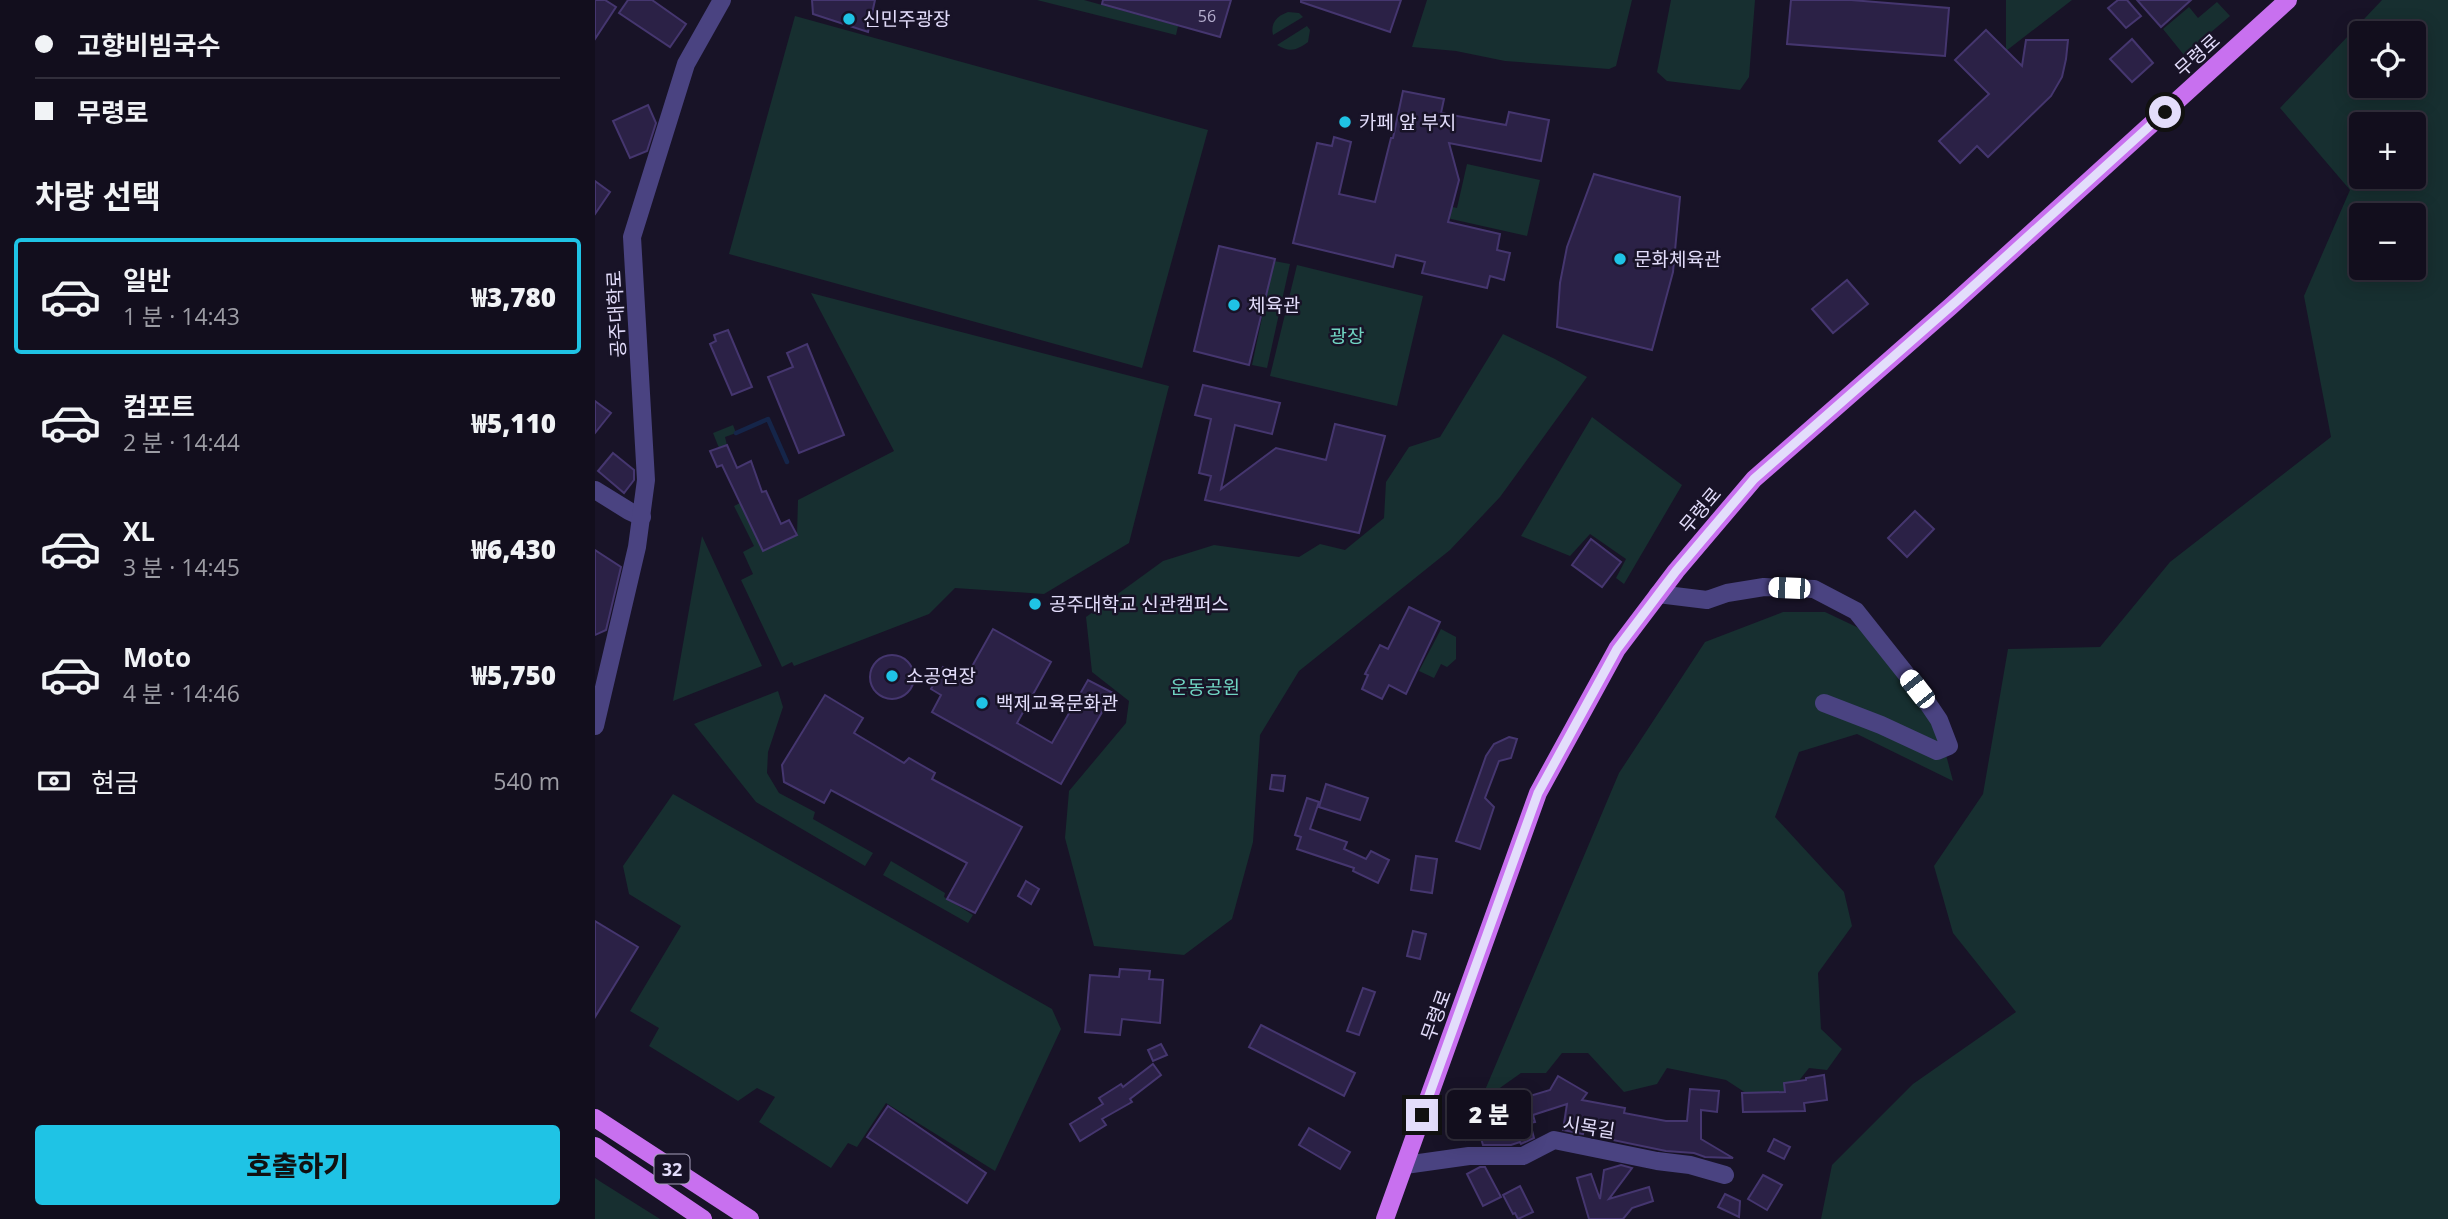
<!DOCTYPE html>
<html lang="ko">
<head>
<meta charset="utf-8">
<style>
	body { margin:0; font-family:"Open Sans","Noto Sans KR",sans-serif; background:#1f1c2a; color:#f1f3f6; height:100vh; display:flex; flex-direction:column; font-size:26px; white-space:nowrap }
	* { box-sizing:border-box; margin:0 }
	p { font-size:23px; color:#9c9ca4 }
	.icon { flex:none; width:38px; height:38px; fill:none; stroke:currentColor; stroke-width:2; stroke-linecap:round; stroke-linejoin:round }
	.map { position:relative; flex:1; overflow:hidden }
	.panel { display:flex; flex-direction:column; background:#120e1d; width:595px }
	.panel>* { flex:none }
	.guide { display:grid; align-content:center; height:154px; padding:0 35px; background:#120e1d }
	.tools { position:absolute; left:1754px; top:21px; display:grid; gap:14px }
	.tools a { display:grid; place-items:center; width:77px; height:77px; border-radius:7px; background:#120e1d; box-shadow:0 4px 18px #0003,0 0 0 2px #312e3b; font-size:35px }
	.end { position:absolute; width:32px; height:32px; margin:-16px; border:9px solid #e3ddfb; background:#111; box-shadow:0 0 0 4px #111 }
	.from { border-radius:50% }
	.bubble { position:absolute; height:49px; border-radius:7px; background:#120e1d; box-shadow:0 4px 18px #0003,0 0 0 2px #312e3b; font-size:23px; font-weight:800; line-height:49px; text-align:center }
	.car { position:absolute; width:21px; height:42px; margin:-21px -10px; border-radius:9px; box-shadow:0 0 5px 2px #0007; background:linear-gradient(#fff 24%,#345 0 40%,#fff 0 76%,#345 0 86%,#fff 0) }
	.guide b { display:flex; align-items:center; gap:24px; height:66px; font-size:26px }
	.guide b+b { border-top:2px solid #312e3b }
	.guide i { width:18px; height:18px; background:#f1f3f6 }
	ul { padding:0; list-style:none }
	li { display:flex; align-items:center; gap:21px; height:116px; margin:0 14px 10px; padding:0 21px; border:4px solid transparent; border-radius:7px }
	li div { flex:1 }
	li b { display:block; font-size:26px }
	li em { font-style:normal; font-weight:800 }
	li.on { border-color:#1fc3e5 }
	li>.icon { width:63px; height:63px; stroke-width:1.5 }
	h2 { padding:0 35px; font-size:32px; line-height:84px }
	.pay { display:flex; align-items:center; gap:18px; height:77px; padding:0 35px; font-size:26px }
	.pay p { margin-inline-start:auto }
	.primary-button { display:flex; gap:14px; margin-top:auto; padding:14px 35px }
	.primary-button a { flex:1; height:80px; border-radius:7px; background:#1fc3e5; color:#111; font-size:28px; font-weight:800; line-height:80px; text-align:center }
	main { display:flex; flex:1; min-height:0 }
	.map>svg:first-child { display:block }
	.green { fill:#172f30; fill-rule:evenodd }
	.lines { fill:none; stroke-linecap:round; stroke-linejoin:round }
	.stream { stroke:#152549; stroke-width:4.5 }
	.building { fill:#2b2146; stroke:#45366f; stroke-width:2 }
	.minor { stroke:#4a4381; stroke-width:18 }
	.major { stroke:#c870ef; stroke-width:18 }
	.route { stroke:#e3ddfb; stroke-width:9 }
	.poi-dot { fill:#1fc3e5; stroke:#181327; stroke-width:2.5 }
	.labels { text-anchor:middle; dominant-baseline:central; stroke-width:5; stroke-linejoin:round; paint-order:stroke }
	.number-label { font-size:16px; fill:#b5aece }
	.shield { fill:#181327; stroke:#a6a0bb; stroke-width:2 }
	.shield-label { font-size:18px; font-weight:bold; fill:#e3ddfb }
	.poi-label { font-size:19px; fill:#e3ddfb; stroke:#181327; text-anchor:start }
	.street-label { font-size:19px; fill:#e3ddfb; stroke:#181327 }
	.park-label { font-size:19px; fill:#70d4c2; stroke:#181327 }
</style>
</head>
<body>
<main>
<section class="panel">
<div class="guide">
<b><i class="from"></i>고향비빔국수</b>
<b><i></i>무령로</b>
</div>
<h2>차량 선택</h2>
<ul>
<li class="on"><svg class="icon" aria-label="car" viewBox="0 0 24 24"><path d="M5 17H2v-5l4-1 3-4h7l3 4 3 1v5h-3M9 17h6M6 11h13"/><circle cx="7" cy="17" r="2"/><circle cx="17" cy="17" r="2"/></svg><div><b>일반</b><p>1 분 · 14:43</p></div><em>₩3,780</em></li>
<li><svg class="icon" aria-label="car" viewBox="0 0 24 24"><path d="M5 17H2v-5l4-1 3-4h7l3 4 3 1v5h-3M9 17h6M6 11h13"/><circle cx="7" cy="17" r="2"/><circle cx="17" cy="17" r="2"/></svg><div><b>컴포트</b><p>2 분 · 14:44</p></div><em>₩5,110</em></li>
<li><svg class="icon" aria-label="car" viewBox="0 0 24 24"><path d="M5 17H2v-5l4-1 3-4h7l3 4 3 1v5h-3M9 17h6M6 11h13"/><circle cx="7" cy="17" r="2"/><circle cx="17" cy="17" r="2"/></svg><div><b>XL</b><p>3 분 · 14:45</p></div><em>₩6,430</em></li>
<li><svg class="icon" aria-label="car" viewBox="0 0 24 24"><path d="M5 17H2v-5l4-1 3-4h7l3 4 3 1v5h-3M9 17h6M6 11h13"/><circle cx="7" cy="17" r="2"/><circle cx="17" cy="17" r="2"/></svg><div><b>Moto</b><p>4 분 · 14:46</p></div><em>₩5,750</em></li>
</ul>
<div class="pay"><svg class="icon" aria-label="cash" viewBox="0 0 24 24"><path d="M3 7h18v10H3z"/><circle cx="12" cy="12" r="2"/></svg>현금<p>540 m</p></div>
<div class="primary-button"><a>호출하기</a></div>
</section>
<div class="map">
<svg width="1853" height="1219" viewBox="0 0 1853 1219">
	<rect width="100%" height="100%" fill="#181327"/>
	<g class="green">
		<polygon points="442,0 489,0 583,26 581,35"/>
		<polygon points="832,0 1037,0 1021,66 1014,69 910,61 861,51 817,47"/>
		<polygon points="1076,0 1160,0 1154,77 1145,90 1072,81 1062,72"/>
		<polygon points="1411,0 1477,0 1411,51"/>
		<path d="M1787,0H1853V1219H1226L1237,1165L1318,1084L1421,1012L1358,933L1339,866L1388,794L1413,649L1505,647L1575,562L1736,437L1709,296L1755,190L1685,108ZM1766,33H1818V86H1766ZM1766,124H1818V177H1766ZM1766,215H1818V268H1766Z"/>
		<polygon points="1622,2 1635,16 1589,55 1568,29 1594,7 1603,18"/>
		<path d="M693,12L704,13L708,17L678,35C675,23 682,16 693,12Z"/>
		<polygon points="200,16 613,130 547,368 134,254"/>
		<path d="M712,26L715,30L713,42C702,50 695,53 682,45Z"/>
		<polygon points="872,164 945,180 932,236 816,210 819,199 862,208"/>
		<polygon points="679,261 695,264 672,368 657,365"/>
		<polygon points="702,265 828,296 802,406 675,376"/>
		<polygon points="216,293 574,386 534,543 449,594 360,588 334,614 199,666 197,662 187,667 146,580 158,574 148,552 159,546 139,506 145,503 168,551 202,535 203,500 299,451"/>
		<polygon points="908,334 960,359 992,377 905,497 855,550 704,671 665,735 658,842 637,919 589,955 499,946 470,838 474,791 531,723 534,701 497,672 491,617 568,561 619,545 704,557 725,544 750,550 789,518 791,482 814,447 845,437"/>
		<polygon points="997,417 1087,485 1029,584 1021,578 1031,559 995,534 975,556 926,536"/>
		<polygon points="138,425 141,433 130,437 132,445 124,448 118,433"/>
		<polygon points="107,536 167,666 78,701"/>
		<polygon points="1188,612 1230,612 1268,630 1343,725 1358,781 1262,734 1204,752 1180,817 1249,892 1257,926 1223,973 1226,1029 1247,1049 1232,1070 1214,1068 1191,1097 1154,1095 1131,1080 1072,1068 1062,1084 1029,1092 993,1053 967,1053 951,1073 926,1073 885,1102 1024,773 1110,642"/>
		<polygon points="846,629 861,637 861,659 852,667 846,664 839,678 824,671"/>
		<polygon points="183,691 188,707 173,752 172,773 184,793 220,812 218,819 278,853 270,866 161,802 99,724"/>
		<polygon points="78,794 457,1009 466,1029 400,1171 291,1103 262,1147 253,1143 236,1168 164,1122 180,1097 162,1088 143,1101 54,1046 64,1028 35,1011 86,926 34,894 28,866"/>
		<polygon points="296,861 350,893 349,897 378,915 373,923 288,875"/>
		<polygon points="0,1178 6,1182 65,1219 0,1219"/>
	</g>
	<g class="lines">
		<polyline class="stream" points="141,433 173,419 192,462"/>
	</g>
	<g class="building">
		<polygon points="0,0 10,0 21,7 0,39"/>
		<polygon points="33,0 57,0 91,24 75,47 24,13"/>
		<polygon points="217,0 280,0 273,32 218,14"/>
		<polygon points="508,0 636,0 625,37 507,4"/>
		<polygon points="706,0 806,0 795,32 706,2"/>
		<polygon points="1196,0 1256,0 1354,8 1350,56 1192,44"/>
		<polygon points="1523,0 1532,0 1546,16 1531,28 1513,8"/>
		<polygon points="1542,0 1596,0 1566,27"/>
		<polygon points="1391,30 1427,66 1431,40 1473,40 1471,59 1467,77 1456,96 1393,157 1382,146 1365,163 1344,141 1394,94 1360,60"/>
		<polygon points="1537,39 1558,63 1537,82 1515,59"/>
		<polygon points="808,91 849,99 846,113 911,125 914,112 954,120 946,161 854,143 864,180 853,222 905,234 902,250 915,253 909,280 895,276 892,288 827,273 830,262 801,255 798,267 698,243 722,143 737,146 739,137 756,142 744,194 780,202 796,138 798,138"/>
		<polygon points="53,105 61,123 52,151 35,158 18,121"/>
		<polygon points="999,174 1085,197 1078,272 1057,350 962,327 965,283 972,247"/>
		<polygon points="0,181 15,192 0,214"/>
		<polygon points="624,246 680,259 654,365 599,351"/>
		<polygon points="1252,280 1273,304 1238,333 1217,309"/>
		<polygon points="133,330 157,387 137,395 115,344 121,341 119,335"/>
		<polygon points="212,344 249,435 204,453 173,377 198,367 192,353"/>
		<polygon points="608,385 685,403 677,434 640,425 626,489 681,448 731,460 740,424 790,436 764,533 610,500 616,476 604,473 616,419 600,415"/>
		<polygon points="0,401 16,413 0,433"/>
		<polygon points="132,445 142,468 156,461 167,492 171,491 186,524 194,520 202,535 168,551 127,465 122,467 115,451"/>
		<polygon points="18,453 39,470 39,480 29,493 3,471"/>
		<polygon points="1320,511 1339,529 1312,557 1293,538"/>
		<polygon points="996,539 1026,562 1007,587 977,565"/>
		<polygon points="0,550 26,567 11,630 0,635"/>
		<polygon points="814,607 845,622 811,694 794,685 787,699 767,689 773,675 770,674 785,645 793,649"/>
		<polygon points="398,629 456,662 422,723 457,743 493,680 518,693 466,784 337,712 346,695 336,689 348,667 370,679"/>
		<circle cx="297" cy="677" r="22"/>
		<polygon points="230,695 268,718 259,733 309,763 314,758 340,773 337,779 427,827 380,913 352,899 372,863 236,790 229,803 189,782 187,765"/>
		<polygon points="914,737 922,739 916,758 904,761 890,798 899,807 885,849 861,841 891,756 899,744"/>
		<polygon points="677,775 690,776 688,791 675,789"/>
		<polygon points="731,784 773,798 765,820 724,807"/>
		<polygon points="712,798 724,802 715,829 752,842 749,849 771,859 776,851 794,860 783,883 758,871 759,868 702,849 706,837 700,835"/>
		<polygon points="821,856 842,859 837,893 816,890"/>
		<polygon points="431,881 444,889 436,904 423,896"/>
		<polygon points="0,921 43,947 0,1017"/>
		<polygon points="818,931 831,934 825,959 812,956"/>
		<polygon points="525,969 555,971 554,979 568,980 565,1023 527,1019 525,1035 490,1032 495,975 524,977"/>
		<polygon points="768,988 780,992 764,1035 752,1031"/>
		<polygon points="666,1025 760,1073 749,1096 654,1047"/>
		<polygon points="566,1044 572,1055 558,1061 553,1050"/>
		<polygon points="558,1064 566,1075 535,1099 537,1102 507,1119 511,1125 485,1141 475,1124 508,1104 504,1098 526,1084 528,1087"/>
		<polygon points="1229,1075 1232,1100 1209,1103 1210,1111 1148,1112 1147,1093 1190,1092 1189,1083 1211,1080 1211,1078"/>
		<polygon points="963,1076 992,1093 987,1100 1030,1108 1029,1113 1071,1121 1092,1121 1095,1089 1124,1091 1122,1112 1106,1110 1106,1139 1138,1158 1110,1157 1099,1153 1071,1151 1013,1139 1015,1124 991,1120 988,1134 968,1130 972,1104 938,1115 940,1122 935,1123 939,1138 926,1144 925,1142 916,1145 888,1145 885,1135 871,1140 866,1124 903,1113 901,1106 955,1090"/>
		<polygon points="293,1106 391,1173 372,1203 272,1137"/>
		<polygon points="714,1128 755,1152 745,1169 704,1145"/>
		<polygon points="1179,1139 1195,1147 1189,1159 1173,1151"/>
		<polygon points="1026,1165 1037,1168 1014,1199 1054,1187 1058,1201 1037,1208 1028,1219 994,1219 982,1178 996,1174 1005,1199 1009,1170"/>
		<polygon points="885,1167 890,1167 906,1197 888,1206 872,1174"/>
		<polygon points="1168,1175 1187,1185 1172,1210 1153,1199"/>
		<polygon points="925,1186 938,1212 923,1219 920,1213 918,1214 908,1195"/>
		<polygon points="1130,1194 1145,1201 1144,1217 1123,1207"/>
	</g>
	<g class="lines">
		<g class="minor">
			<polyline points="0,490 34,511 47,517"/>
			<polyline points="1063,594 1112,600 1132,593 1169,587 1219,589 1261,611 1323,689 1344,720 1354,746 1342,751 1286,725 1229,703"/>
			<polyline points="0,726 42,547 51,480 37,237 91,64 127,0"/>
			<polyline points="810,1165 874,1156 928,1156 959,1140 1062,1161 1095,1165 1130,1175"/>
		</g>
		<g class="major">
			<polyline points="0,1118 155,1219"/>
			<polyline points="0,1146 108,1219"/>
			<polyline points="790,1219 943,793 1022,649 1081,571 1159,479 1355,307 1693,0"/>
		</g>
	</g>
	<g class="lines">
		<polyline class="route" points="827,1115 943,793 1022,649 1081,571 1159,479 1364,299 1570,112"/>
	</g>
	<g class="poi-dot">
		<circle cx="254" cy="19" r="7"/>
		<circle cx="750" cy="122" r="7"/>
		<circle cx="1025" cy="259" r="7"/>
		<circle cx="639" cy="305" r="7"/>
		<circle cx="440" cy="604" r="7"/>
		<circle cx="297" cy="676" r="7"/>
		<circle cx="387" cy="703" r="7"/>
	</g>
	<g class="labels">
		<g class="number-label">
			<text x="612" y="16">56</text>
		</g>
		<rect class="shield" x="59.5" y="1154.5" width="35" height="29" rx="5"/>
		<g class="shield-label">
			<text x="77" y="1169">32</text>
		</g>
		<g class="poi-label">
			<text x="268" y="19">신민주광장</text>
			<text x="764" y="122">카페 앞 부지</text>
			<text x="1039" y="259">문화체육관</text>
			<text x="653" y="305">체육관</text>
			<text x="454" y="604">공주대학교 신관캠퍼스</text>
			<text x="311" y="676">소공연장</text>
			<text x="401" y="703">백제교육문화관</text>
		</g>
		<g class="street-label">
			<text transform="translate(1602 55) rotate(-42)">무령로</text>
			<text transform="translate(21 314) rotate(-93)">공주대학로</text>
			<text transform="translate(1105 510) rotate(-50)">무령로</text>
			<text transform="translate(841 1015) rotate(-70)">무령로</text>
			<text transform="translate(994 1127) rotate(9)">시목길</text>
		</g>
		<g class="park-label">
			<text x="752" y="336">광장</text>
			<text x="610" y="687">운동공원</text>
		</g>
	</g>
</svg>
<div class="tools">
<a><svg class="icon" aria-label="locate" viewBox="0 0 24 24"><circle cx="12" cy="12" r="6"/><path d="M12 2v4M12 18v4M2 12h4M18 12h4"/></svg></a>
<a>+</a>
<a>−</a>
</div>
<i class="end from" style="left:1570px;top:112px"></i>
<i class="end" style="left:827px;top:1115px"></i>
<div class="bubble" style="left:852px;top:1090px;width:84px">2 분</div>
<i class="car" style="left:1194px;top:588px;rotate:272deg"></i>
<i class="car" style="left:1322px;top:689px;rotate:322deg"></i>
</div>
</main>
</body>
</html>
